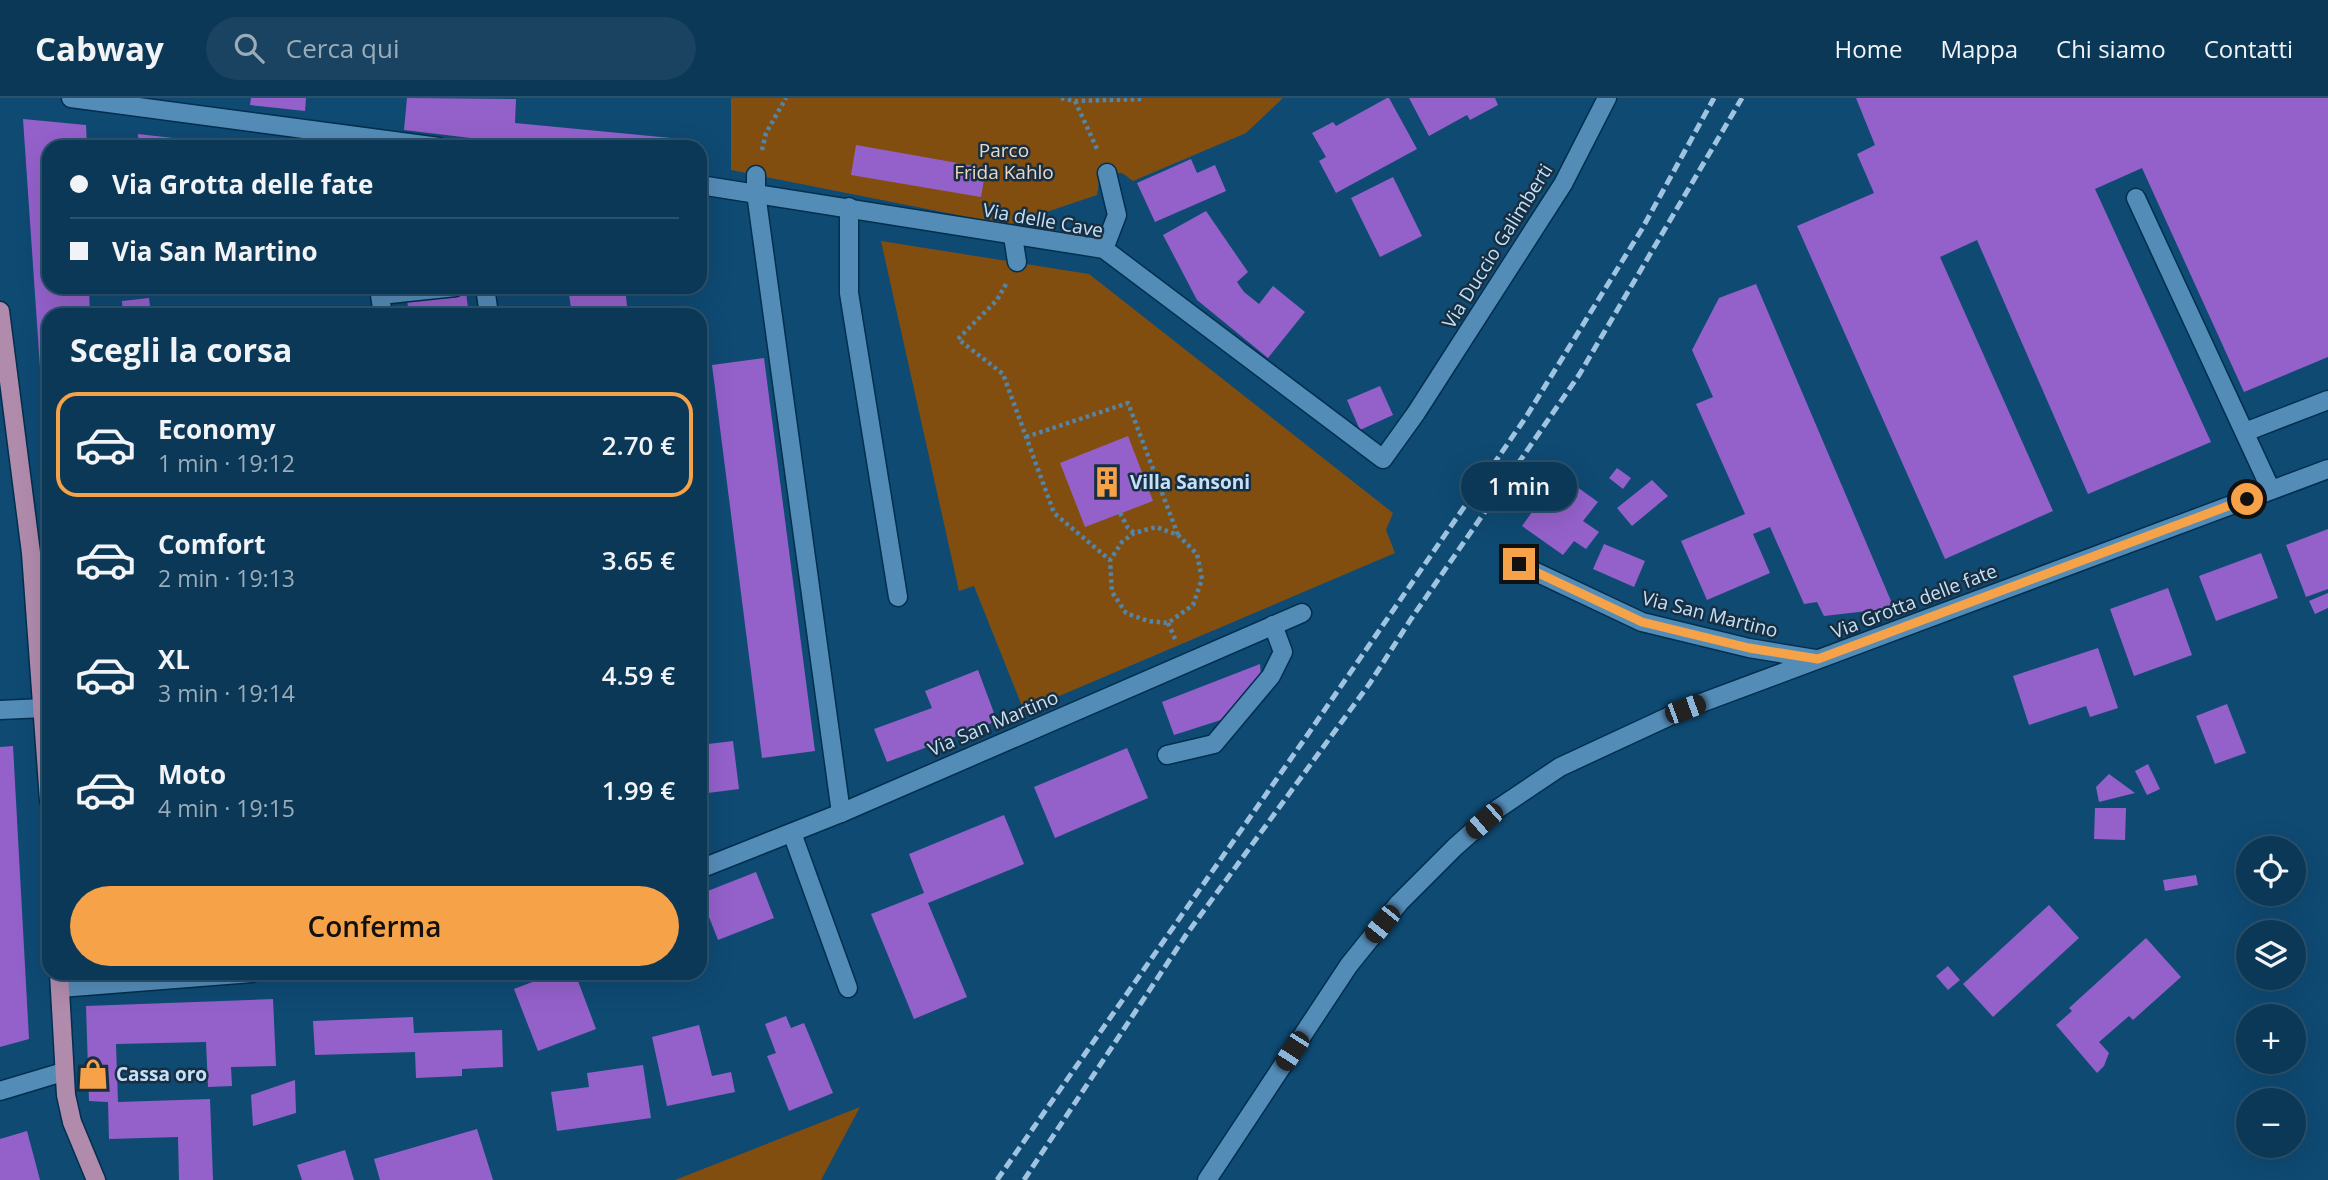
<!DOCTYPE html>
<html lang="it">
<head>
<meta charset="utf-8">
<style>
	body { margin:0; font-family:"Open Sans",sans-serif; background:#194360; color:#f1f3f6; height:100vh; display:flex; flex-direction:column; font-size:26px; white-space:nowrap }
	* { box-sizing:border-box; margin:0 }
	p { font-size:23px; color:#9aacb9 }
	.icon { flex:none; width:38px; height:38px; fill:none; stroke:currentColor; stroke-width:2; stroke-linecap:round; stroke-linejoin:round }
	.map { position:relative; flex:1; overflow:hidden }
	.side { position:absolute; left:42px; top:210px; width:665px; height:672px; display:flex; flex-direction:column; background:#0b3856; border-radius:21px; box-shadow:0 7px 28px #0002,0 0 0 2px #2b526c }
	.side>* { flex:none }
	.hud { position:absolute; left:42px; top:42px; width:665px; height:154px; border-radius:21px; box-shadow:0 7px 28px #0002,0 0 0 2px #2b526c; display:grid; align-content:center; height:154px; padding:0 28px; background:#0b3856 }
	.buttons { position:absolute; left:2236px; top:738px; display:grid; gap:14px }
	.buttons a { display:grid; place-items:center; width:70px; height:70px; border-radius:50%; background:#0b3856; box-shadow:0 7px 28px #0002,0 0 0 2px #2b526c; font-size:35px }
	.end { position:absolute; width:32px; height:32px; margin:-16px; border:9px solid #f6a248; background:#111; box-shadow:0 0 0 4px #111 }
	.from { border-radius:50% }
	.bubble { position:absolute; height:49px; border-radius:24px; background:#0b3856; box-shadow:0 7px 28px #0002,0 0 0 2px #2b526c; font-size:23px; font-weight:600; line-height:49px; text-align:center }
	.car { position:absolute; width:21px; height:42px; margin:-21px -10px; border-radius:9px; box-shadow:0 0 5px 2px #0007; background:linear-gradient(#222 24%,#8ab4d8 0 40%,#222 0 76%,#8ab4d8 0 86%,#222 0) }
	.hud b { display:flex; align-items:center; gap:24px; height:66px; font-size:26px }
	.hud b+b { border-top:2px solid #2b526c }
	.hud i { width:18px; height:18px; background:#f1f3f6 }
	ul { padding:0; list-style:none }
	li { display:flex; align-items:center; gap:21px; height:105px; margin:0 14px 10px; padding:0 14px; border:4px solid transparent; border-radius:21px }
	li div { flex:1 }
	li b { display:block; font-size:26px }
	li em { font-style:normal; font-weight:600 }
	li.selected { border-color:#f6a248 }
	li>.icon { width:63px; height:63px; stroke-width:1.5 }
	h2 { padding:0 28px; font-size:32px; line-height:84px }
	.primary-button { display:flex; gap:14px; margin-top:auto; padding:14px 28px }
	.primary-button a { flex:1; height:80px; border-radius:42px; background:#f6a248; color:#111; font-size:28px; font-weight:600; line-height:80px; text-align:center }
	header { display:flex; align-items:center; gap:42px; box-sizing:border-box; height:98px; padding:0 35px; background:#0b3856; border-bottom:2px solid #2b526c }
	header strong { font-size:33px }
	nav { display:flex; gap:38px; margin-inline-start:auto; font-size:24px }
	.search { width:490px; height:63px; background:#194360; display:flex; align-items:center; gap:18px; box-sizing:border-box; padding:0 24px; border-radius:38px; color:#9aacb9; font-size:26px }
	.map>svg:first-child { display:block }
	.green { fill:#824e10 }
	.building { fill:#9461cb }
	.lines { fill:none; stroke-linecap:round; stroke-linejoin:round }
	.minor-casing { stroke:#022f4e; stroke-width:21 }
	.major-casing { stroke:#022f4e; stroke-width:21 }
	.path { stroke:#5484a6; stroke-width:4.5; stroke-dasharray:3.5 3.5; stroke-linecap:butt }
	.minor { stroke:#548cb8; stroke-width:18 }
	.major { stroke:#b18bac; stroke-width:18 }
	.rail { stroke:#a0c3df; stroke-width:5; stroke-dasharray:10 5; stroke-linecap:butt }
	.route { stroke:#f6a248; stroke-width:9 }
	.labels { text-anchor:middle; dominant-baseline:central; stroke-width:5; stroke-linejoin:round; paint-order:stroke }
	.park-label { font-size:19px; fill:#eed7c2; stroke:#182f42 }
	.street-label { font-size:19px; fill:#c4e1f9; stroke:#182f42 }
	.poi-label { font-size:19px; font-weight:bold; fill:#c4e1f9; stroke:#182f42; text-anchor:start }
</style>
</head>
<body>
<header>
<strong>Cabway</strong>
<div class="search"><svg class="icon" aria-label="search" viewBox="0 0 24 24"><circle cx="10" cy="10" r="6"/><path d="M15 15l6 6"/></svg>Cerca qui</div>
<nav><a>Home</a><a>Mappa</a><a>Chi siamo</a><a>Contatti</a></nav>
</header>
<div class="map">
<svg width="2328" height="1082" viewBox="0 0 2328 1082">
	<rect width="100%" height="100%" fill="#0f4a73"/>
	<g class="green">
		<polygon points="731,0 1283,0 1246,35 1133,83 1122,75 1107,75 1099,84 1097,97 1008,127 731,72"/>
		<polygon points="881,143 1089,176 1393,415 1386,432 1395,455 1024,613 974,488 959,493"/>
		<polygon points="860,1009 821,1082 675,1082"/>
	</g>
	<g class="building">
		<polygon points="251,0 306,0 305,13 250,7"/>
		<polygon points="407,0 516,1 515,25 692,42 691,49 545,49 404,32"/>
		<polygon points="1387,0 1389,0 1417,51 1336,95 1319,63 1326,59 1312,35 1333,24 1336,28"/>
		<polygon points="1409,0 1495,0 1498,7 1470,22 1467,17 1429,38"/>
		<polygon points="1856,0 2328,0 2328,259 2244,294 2142,70 2095,91 2211,344 2088,396 1977,142 1940,159 2053,413 1945,461 1797,128 1874,95 1857,56 1875,47"/>
		<polygon points="23,21 86,27 87,49 49,49 49,189 89,189 90,217 49,217 49,372 47,372"/>
		<polygon points="138,36 217,45 218,49 139,49"/>
		<polygon points="856,47 986,70 981,99 851,77"/>
		<polygon points="1191,61 1197,75 1215,67 1226,93 1155,124 1137,85"/>
		<polygon points="1393,79 1422,138 1380,159 1351,100"/>
		<polygon points="1206,113 1248,174 1237,184 1244,194 1259,206 1273,188 1305,214 1268,260 1197,202 1163,137"/>
		<polygon points="1756,186 1894,510 1824,518 1817,504 1804,506 1770,429 1753,436 1770,475 1707,502 1681,443 1745,416 1696,306 1713,299 1692,252 1719,200"/>
		<polygon points="568,189 625,189 628,217 572,217"/>
		<polygon points="466,195 469,217 409,217 407,201"/>
		<polygon points="149,200 151,217 123,217 122,203"/>
		<polygon points="217,209 218,217 189,217 189,212"/>
		<polygon points="764,260 815,653 762,660 712,267"/>
		<polygon points="1380,288 1393,317 1360,332 1347,302"/>
		<polygon points="1128,338 1153,403 1085,429 1060,365"/>
		<polygon points="1617,370 1631,380 1623,391 1609,380"/>
		<polygon points="1559,376 1598,404 1583,423 1599,434 1586,451 1574,443 1563,457 1522,428"/>
		<polygon points="1652,382 1668,398 1632,428 1617,410"/>
		<polygon points="2328,431 2328,491 2306,499 2286,447"/>
		<polygon points="1604,446 1645,463 1634,489 1593,471"/>
		<polygon points="2261,455 2278,500 2216,523 2199,478"/>
		<polygon points="2168,490 2192,557 2134,578 2110,511"/>
		<polygon points="2328,495 2328,510 2315,516 2309,503"/>
		<polygon points="2098,550 2118,610 2090,619 2086,608 2029,627 2013,578"/>
		<polygon points="1260,566 1261,578 1224,621 1174,637 1162,604"/>
		<polygon points="978,572 997,623 887,664 874,631 932,610 925,593"/>
		<polygon points="2227,606 2246,655 2215,666 2196,618"/>
		<polygon points="733,643 739,691 700,696 700,647"/>
		<polygon points="13,648 29,941 0,949 0,649"/>
		<polygon points="1127,650 1148,700 1055,740 1034,689"/>
		<polygon points="2148,666 2160,691 2147,697 2135,673"/>
		<polygon points="2109,676 2135,695 2099,704 2096,689"/>
		<polygon points="2095,710 2126,710 2125,742 2094,741"/>
		<polygon points="1004,717 1024,766 928,805 967,899 914,921 871,816 924,795 909,756"/>
		<polygon points="756,774 774,820 718,842 700,796"/>
		<polygon points="2196,777 2198,787 2165,793 2163,782"/>
		<polygon points="2049,807 2079,840 1993,919 1963,886"/>
		<polygon points="2146,840 2181,879 2133,922 2129,918 2099,944 2109,955 2104,968 2097,975 2056,927 2072,913 2069,910"/>
		<polygon points="1948,868 1960,882 1948,892 1936,878"/>
		<polygon points="556,875 575,875 596,931 538,953 514,891"/>
		<polygon points="273,901 276,968 231,969 232,988 208,989 206,944 116,946 118,1004 210,1001 213,1082 179,1082 178,1039 109,1041 108,1004 89,1003 86,908"/>
		<polygon points="786,918 791,930 804,925 833,995 789,1013 767,958 776,955 765,926"/>
		<polygon points="413,919 414,935 502,932 503,969 462,971 462,978 416,980 415,954 315,957 313,923"/>
		<polygon points="699,927 712,978 731,974 735,994 667,1008 652,939"/>
		<polygon points="643,967 651,1020 557,1033 551,994 589,989 587,975"/>
		<polygon points="295,982 296,1015 253,1028 251,997"/>
		<polygon points="477,1031 493,1082 380,1082 374,1061"/>
		<polygon points="27,1033 40,1082 0,1082 0,1041"/>
		<polygon points="345,1052 354,1082 302,1082 297,1067"/>
	</g>
	<g class="lines">
		<defs>
			<g id="minor">
				<polyline points="71,0 439,49"/>
				<polyline points="756,77 756,95 841,715"/>
				<polyline points="700,87 1104,151 1383,361 1416,315 1563,86 1607,0"/>
				<polyline points="2136,100 2271,392"/>
				<polyline points="849,109 849,195 898,499"/>
				<polyline points="1013,138 1017,164"/>
				<polyline points="1104,151 1117,117 1107,75"/>
				<polyline points="485,189 489,217"/>
				<polyline points="383,217 380,197 456,189"/>
				<polyline points="2245,334 2328,302"/>
				<polyline points="1519,466 1642,524 1749,550 1815,561"/>
				<polyline points="0,612 44,610"/>
				<polyline points="1167,657 1214,646 1271,578 1283,554 1273,527"/>
				<polyline points="792,735 848,890"/>
				<polyline points="700,771 841,715 1302,515"/>
				<polyline points="60,890 252,875"/>
				<polyline points="0,993 63,974"/>
				<polyline points="1207,1082 1349,867 1399,805 1455,749 1499,710 1560,669 1685,611 2328,371"/>
			</g>
			<g id="major">
				<polyline points="0,213 31,455 49,702"/>
				<polyline points="59,875 66,997 72,1024 96,1082"/>
			</g>
		</defs>
		<use href="#minor" class="minor-casing"/>
		<use href="#major" class="major-casing"/>
		<g class="path">
			<polyline points="1061,0 1075,3 1144,1"/>
			<polyline points="1075,3 1098,53"/>
			<polyline points="762,52 766,35 786,0"/>
			<polyline points="1006,186 997,202 958,241 1003,276 1054,415 1110,462 1112,494 1126,515 1148,523 1168,525 1193,507 1202,481 1197,456 1178,437 1156,429 1134,435 1122,444 1110,462"/>
			<polyline points="1026,339 1128,305 1178,437"/>
			<polyline points="1120,415 1128,430 1134,435"/>
			<polyline points="1168,525 1176,543"/>
		</g>
		<use href="#minor" class="minor"/>
		<use href="#major" class="major"/>
		<g class="rail">
			<polyline points="997,1082 1306,639 1526,319 1642,131 1714,0"/>
			<polyline points="1024,1082 1186,837 1370,585 1411,521 1579,277 1742,0"/>
		</g>
	</g>
	<g class="lines">
		<polyline class="route" points="1519,466 1642,524 1749,550 1818,561 2247,401"/>
	</g>
	<defs>
		<symbol id="building-bare" viewBox="-9 -9 18 18"><path d="M-4-6H4V6H1V3H-1V6H-4ZM-2.5-4.3h1.7v1.8h-1.7ZM.8-4.3h1.7v1.8H.8ZM-2.5-1h1.7V.8h-1.7ZM.8-1h1.7V.8H.8Z" fill="#f6a248" stroke="#182f42" stroke-width="2.5" paint-order="stroke"/></symbol>
		<symbol id="shop-bare" viewBox="-9 -9 18 18"><path d="M-5-2.5h2.3a2.7 3.5 0 0 1 5.4 0H5L5.5 6h-11ZM-1.5-2.5h3a1.5 2.3 0 0 0-3 0Z" fill="#f6a248" stroke="#182f42" stroke-width="2.5" paint-order="stroke"/></symbol>
	</defs>
	<g fill-rule="evenodd">
		<use href="#building-bare" x="1085" y="362" width="44" height="44"/>
		<use href="#shop-bare" x="71" y="954" width="44" height="44"/>
	</g>
	<g class="labels">
		<g class="park-label">
			<text x="1004" y="52">Parco<tspan x="1004" dy="22">Frida Kahlo</tspan></text>
		</g>
		<g class="street-label">
			<text transform="translate(1043 122) rotate(10)">Via delle Cave</text>
			<text transform="translate(1497 148) rotate(-58)">Via Duccio Galimberti</text>
			<text transform="translate(1914 503) rotate(-21)">Via Grotta delle fate</text>
			<text transform="translate(1710 516) rotate(14)">Via San Martino</text>
			<text transform="translate(993 625) rotate(-23)">Via San Martino</text>
		</g>
		<g class="poi-label">
			<text x="1130" y="384">Villa Sansoni</text>
			<text x="116" y="976">Cassa oro</text>
		</g>
	</g>
</svg>
<div class="buttons">
<a><svg class="icon" aria-label="locate" viewBox="0 0 24 24"><circle cx="12" cy="12" r="6"/><path d="M12 2v4M12 18v4M2 12h4M18 12h4"/></svg></a>
<a><svg class="icon" aria-label="layers" viewBox="0 0 24 24"><path d="M12 4l9 5-9 5-9-5zM3 14l9 5 9-5"/></svg></a>
<a>+</a>
<a>−</a>
</div>
<i class="end from" style="left:2247px;top:401px"></i>
<i class="end" style="left:1519px;top:466px"></i>
<div class="bubble" style="left:1461px;top:364px;width:116px">1 min</div>
<i class="car" style="left:1685px;top:611px;rotate:70deg"></i>
<i class="car" style="left:1484px;top:723px;rotate:229deg"></i>
<i class="car" style="left:1382px;top:826px;rotate:219deg"></i>
<i class="car" style="left:1292px;top:953px;rotate:213deg"></i>
<div class="hud">
<b><i class="from"></i>Via Grotta delle fate</b>
<b><i></i>Via San Martino</b>
</div>
<section class="side">
<h2>Scegli la corsa</h2>
<ul>
<li class="selected"><svg class="icon" aria-label="car" viewBox="0 0 24 24"><path d="M5 17H2v-5l4-1 3-4h7l3 4 3 1v5h-3M9 17h6M6 11h13"/><circle cx="7" cy="17" r="2"/><circle cx="17" cy="17" r="2"/></svg><div><b>Economy</b><p>1 min · 19:12</p></div><em>2.70 €</em></li>
<li><svg class="icon" aria-label="car" viewBox="0 0 24 24"><path d="M5 17H2v-5l4-1 3-4h7l3 4 3 1v5h-3M9 17h6M6 11h13"/><circle cx="7" cy="17" r="2"/><circle cx="17" cy="17" r="2"/></svg><div><b>Comfort</b><p>2 min · 19:13</p></div><em>3.65 €</em></li>
<li><svg class="icon" aria-label="car" viewBox="0 0 24 24"><path d="M5 17H2v-5l4-1 3-4h7l3 4 3 1v5h-3M9 17h6M6 11h13"/><circle cx="7" cy="17" r="2"/><circle cx="17" cy="17" r="2"/></svg><div><b>XL</b><p>3 min · 19:14</p></div><em>4.59 €</em></li>
<li><svg class="icon" aria-label="car" viewBox="0 0 24 24"><path d="M5 17H2v-5l4-1 3-4h7l3 4 3 1v5h-3M9 17h6M6 11h13"/><circle cx="7" cy="17" r="2"/><circle cx="17" cy="17" r="2"/></svg><div><b>Moto</b><p>4 min · 19:15</p></div><em>1.99 €</em></li>
</ul>
<div class="primary-button"><a>Conferma</a></div>
</section>
</div>
</body>
</html>
